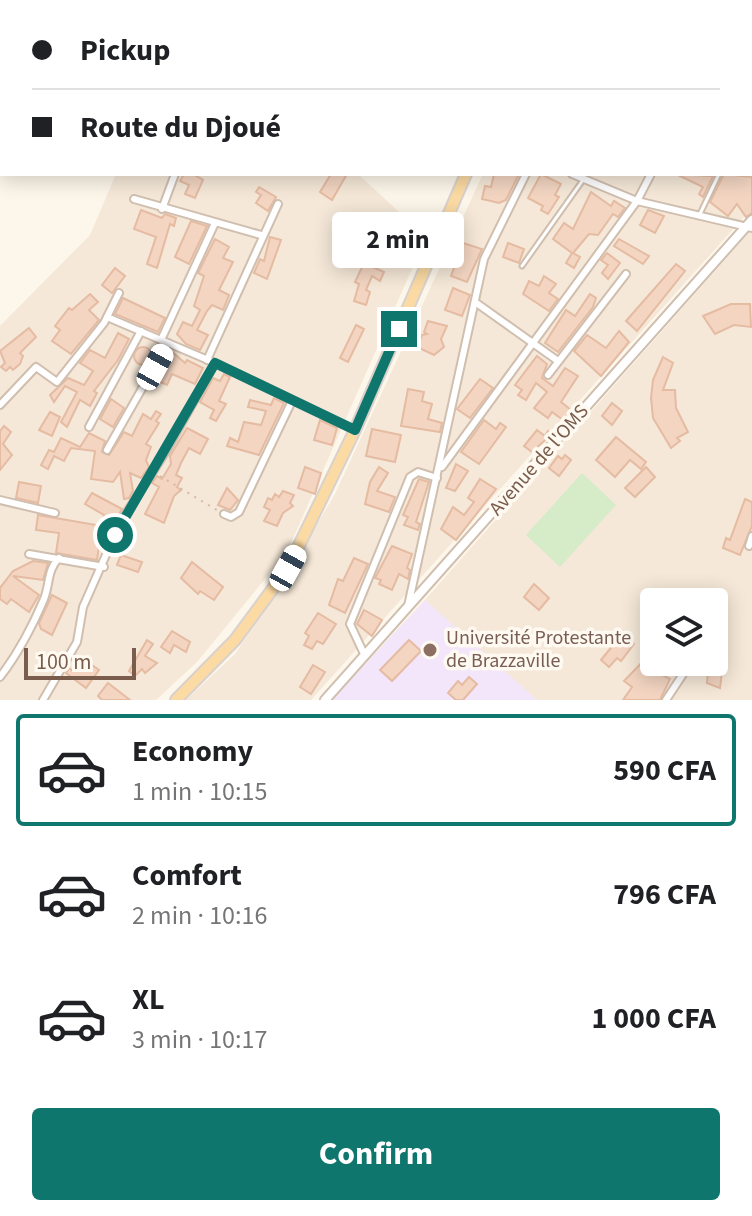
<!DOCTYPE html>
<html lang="en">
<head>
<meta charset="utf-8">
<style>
	body { margin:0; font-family:"Source Sans 3",sans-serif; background:#f2f2f2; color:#202124; height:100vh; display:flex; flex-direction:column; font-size:30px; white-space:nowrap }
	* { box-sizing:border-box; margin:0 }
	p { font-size:26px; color:#757577 }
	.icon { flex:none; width:44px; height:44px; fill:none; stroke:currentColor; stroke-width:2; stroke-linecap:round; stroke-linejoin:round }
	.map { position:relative; height:700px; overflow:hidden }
	.drawer { display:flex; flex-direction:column; background:#fff; flex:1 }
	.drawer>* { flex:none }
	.top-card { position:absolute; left:0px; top:0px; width:752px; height:176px; box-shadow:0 4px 20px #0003; display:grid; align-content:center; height:176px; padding:0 32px; background:#fff }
	.tools { position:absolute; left:640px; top:588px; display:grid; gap:16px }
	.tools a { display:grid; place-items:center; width:88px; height:88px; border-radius:8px; background:#fff; box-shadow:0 4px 20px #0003; font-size:40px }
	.scale { position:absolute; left:24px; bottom:20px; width:112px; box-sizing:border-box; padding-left:8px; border:4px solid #795c4c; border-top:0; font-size:22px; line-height:28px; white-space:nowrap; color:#795c4c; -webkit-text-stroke:6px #fffaf1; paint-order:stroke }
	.end { position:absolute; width:36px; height:36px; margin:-18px; border:10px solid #0f766e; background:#fff; box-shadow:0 0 0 4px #fff }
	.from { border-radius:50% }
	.bubble { position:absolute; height:56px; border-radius:8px; background:#fff; box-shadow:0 4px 20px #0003; font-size:26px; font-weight:700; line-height:56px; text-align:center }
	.car { position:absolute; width:24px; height:48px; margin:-24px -12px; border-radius:10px; box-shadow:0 0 6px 2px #0007; background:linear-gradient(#fff 24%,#345 0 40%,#fff 0 76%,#345 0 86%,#fff 0) }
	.top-card b { display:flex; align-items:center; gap:28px; height:76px; font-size:30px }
	.top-card b+b { border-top:2px solid #e0e0e0 }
	.top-card i { width:20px; height:20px; background:#202124 }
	ul { padding:14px 0 0; list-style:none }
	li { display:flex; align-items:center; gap:24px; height:112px; margin:0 16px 12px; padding:0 16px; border:4px solid transparent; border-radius:8px }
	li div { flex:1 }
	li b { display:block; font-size:30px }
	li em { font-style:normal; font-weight:700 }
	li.active { border-color:#0f766e }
	li>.icon { width:72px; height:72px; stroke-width:1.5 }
	.action { display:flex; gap:16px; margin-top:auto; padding:16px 32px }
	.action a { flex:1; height:92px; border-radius:8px; background:#0f766e; color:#fff; font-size:32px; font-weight:700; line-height:92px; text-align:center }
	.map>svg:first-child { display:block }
	.residential { fill:#f5e8d8; fill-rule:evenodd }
	.education { fill:#f3e6fa }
	.green { fill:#d6ebc8 }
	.water { fill:#bee1e7; stroke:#a4d1d9; stroke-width:2 }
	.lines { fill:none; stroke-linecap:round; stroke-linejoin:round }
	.stream { stroke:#a4d1d9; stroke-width:2 }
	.building { fill:#f3d5c2; stroke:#e5bba2; stroke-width:2 }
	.service-casing { stroke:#d0beaf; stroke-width:7 }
	.minor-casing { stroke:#d0beaf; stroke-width:10 }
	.tertiary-casing { stroke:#d0beaf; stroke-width:12 }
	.primary-casing { stroke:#d9d1cd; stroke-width:14 }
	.path { stroke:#d8b8a4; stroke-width:2; stroke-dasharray:2 6; stroke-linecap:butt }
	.service { stroke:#fff; stroke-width:3 }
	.minor { stroke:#fff; stroke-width:6 }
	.tertiary { stroke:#fff; stroke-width:8 }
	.primary { stroke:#fbdaa3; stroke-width:10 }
	.route { stroke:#0f766e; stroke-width:10 }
	.education-dot { fill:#8d6e63; stroke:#fffaf1; stroke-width:3 }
	.labels { text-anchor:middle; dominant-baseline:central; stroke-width:7; stroke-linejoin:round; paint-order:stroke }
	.street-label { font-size:20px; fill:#795c4c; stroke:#fffaf1 }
	.education-label { font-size:20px; fill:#785e54; stroke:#fffaf1; text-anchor:start }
</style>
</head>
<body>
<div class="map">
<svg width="752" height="700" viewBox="0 0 752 700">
	<rect width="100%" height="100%" fill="#fdf6ea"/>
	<g class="residential">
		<polygon points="549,0 752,0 752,213 744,217 311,700 186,700 235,654 277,592 335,494 483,174 750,174 750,2"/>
		<polygon points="116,174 358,174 426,237 287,552 197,662 156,700 0,700 0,326 90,235"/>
		<path d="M752,229V700H332L425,600ZM654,602H714V662H654Z"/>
	</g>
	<polygon class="education" points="425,600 537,700 332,700"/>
	<polygon class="green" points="582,473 616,505 560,567 526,535"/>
	<polygon class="water" points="0,0 110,2 2,2 0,156"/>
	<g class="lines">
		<polyline class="stream" points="436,0 439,2"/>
	</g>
	<g class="building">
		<polygon points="184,174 193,174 203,180 195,198 185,194 189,185 180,181"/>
		<polygon points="331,174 347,174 332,200 320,192"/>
		<polygon points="494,174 519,174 506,200 499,203 482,199 485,186 491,187"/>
		<polygon points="541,174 561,184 555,195 559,197 548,214 541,210 543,206 528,198"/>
		<polygon points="676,174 710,176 714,174 703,197 699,194 703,187"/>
		<polygon points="724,174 752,177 752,213 746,217 737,204 728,216 710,202"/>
		<polygon points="259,187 276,197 268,211 256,203 261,195 256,192"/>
		<polygon points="591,192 611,206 614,201 625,208 618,217 613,214 598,235 589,234 573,253 580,257 574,268 566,263 572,253 553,239 564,223 573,229"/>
		<polygon points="141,210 162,218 165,214 176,218 174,226 170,224 157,268 147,264 156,237 134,229"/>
		<polygon points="648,210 664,216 655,233 640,225"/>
		<polygon points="191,221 207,226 189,264 175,257"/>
		<polygon points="270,237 281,240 267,279 254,273 260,259 264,261"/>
		<polygon points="215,239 229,247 223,258 233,262 219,290 229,295 223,310 212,305 207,311 197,330 208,335 200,350 186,344 177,334 183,322 192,326 200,310 194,306 204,276 198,273"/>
		<polygon points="619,239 649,256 643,264 614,246"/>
		<polygon points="463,243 482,249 467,282 451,276"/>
		<polygon points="508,243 524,249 519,263 503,257"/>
		<polygon points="607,253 620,263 608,279 602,273 608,265 601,260"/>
		<polygon points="364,263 384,272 380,281 372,276 366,290 370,292 366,305 354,301 359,284 355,282"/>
		<polygon points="676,264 685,271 637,331 626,321"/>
		<polygon points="115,268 125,276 112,293 102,285"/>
		<polygon points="544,276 556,284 549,293 558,299 549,311 523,294 529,281 539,286"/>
		<polygon points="453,288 470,295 462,316 445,310"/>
		<polygon points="90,294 98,302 89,310 99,320 71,354 52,341 60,330 55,326 69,308 72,310"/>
		<polygon points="590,294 596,298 593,307 558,352 545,343 566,310 575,316"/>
		<polygon points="123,298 165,318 158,332 115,314"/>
		<polygon points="731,304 750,304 751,327 734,325 715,334 703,316"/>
		<polygon points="428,321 447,326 441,339 444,347 434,355 417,347 422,335 427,334 424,332"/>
		<polygon points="356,325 364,329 348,362 340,358"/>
		<polygon points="29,328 36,337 20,353 23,356 20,364 13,370 10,367 6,371 1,367 5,363 0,351"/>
		<polygon points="619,331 629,342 601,376 574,351 587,335 606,348"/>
		<polygon points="118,333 129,339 118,360 94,391 97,393 90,406 80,400 67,427 61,422 77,392 65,386 54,402 50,395 68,378 84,385 93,371 80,363 90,350 105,358"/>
		<circle cx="143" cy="356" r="9"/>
		<polygon points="171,351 185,363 187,360 203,368 195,384 172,374 167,385 154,379"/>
		<polygon points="537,356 547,364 542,378 553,386 565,368 578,376 561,402 571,410 563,420 552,412 548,418 534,408 547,392 536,383 526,400 518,395 522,390 515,385"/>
		<polygon points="663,357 673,363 663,390 675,390 676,408 688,432 677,438 680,441 671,448 653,418 651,398 653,380"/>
		<polygon points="224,374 230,377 219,401 226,404 216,421 210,418 214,410 200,402 213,378 220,381"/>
		<polygon points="480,379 493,388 470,418 457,409"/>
		<polygon points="408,389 424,392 422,401 432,404 428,419 442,423 440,432 401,426"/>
		<polygon points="274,398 284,403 259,455 227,446 230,438 238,442 244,422 261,425 266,411 248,407 250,400 271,405"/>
		<polygon points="111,399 124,408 113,427 100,419"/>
		<polygon points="612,403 622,411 612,425 602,416"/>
		<polygon points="156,411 161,414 156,421 159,423 146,444 151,447 146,460 149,467 141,478 130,473 133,491 129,498 124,499 120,472 113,482 91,479 95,451 71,448 64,461 54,456 48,469 41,465 49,450 54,452 61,438 80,447 89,433 105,441 102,452 109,455 124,432 132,436 143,414 151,419"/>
		<polygon points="50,412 60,417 52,436 39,430"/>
		<polygon points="320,420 337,428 332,445 314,440"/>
		<polygon points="484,420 496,429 500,423 506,427 479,464 461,452"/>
		<polygon points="4,426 11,432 3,444 12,455 0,470 0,431"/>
		<polygon points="187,428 208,439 200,454 189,448 181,463 176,475 182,478 177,487 181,490 174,496 164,523 145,514 159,487 152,483 157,476 162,479 171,464 170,456"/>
		<polygon points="372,429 401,435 395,462 366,456"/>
		<polygon points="537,430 545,436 548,431 552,434 532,452 524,446"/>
		<polygon points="616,437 646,462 641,469 630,460 615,477 596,460"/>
		<polygon points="565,455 571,460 559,476 549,468 558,456 562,459"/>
		<polygon points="456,464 468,471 455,491 446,488"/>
		<polygon points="305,467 321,473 315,494 298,488"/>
		<polygon points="379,467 388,473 377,491 395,497 389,512 365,504 370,482"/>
		<polygon points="646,467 655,477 635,497 625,488"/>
		<polygon points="419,479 429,482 416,522 420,524 418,530 404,525 408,517 403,515"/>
		<polygon points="480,479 496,489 456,540 441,529 453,507 464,515 474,502 468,498"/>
		<polygon points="19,482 41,486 38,503 16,498"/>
		<polygon points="227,488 238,500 230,510 218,505"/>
		<polygon points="283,491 294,495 290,503 293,506 283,513 277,526 264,521 270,510 264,507 268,498 272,500 275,494 279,497"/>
		<polygon points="92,493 122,509 113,525 102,522 104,515 85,504"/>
		<polygon points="745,499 752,502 752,526 740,555 723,548 726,538 730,540"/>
		<polygon points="38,515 102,526 97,560 56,553 59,533 36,530"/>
		<polygon points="392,546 412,554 407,568 410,570 408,579 399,574 392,590 379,584 381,580 375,578"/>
		<polygon points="121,555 142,562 138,572 117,565"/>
		<polygon points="354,558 368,564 345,613 329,605 338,579 343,581"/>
		<polygon points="33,561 48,563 43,580 13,576 39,595 29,612 11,599 7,604 0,599 0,588 13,571"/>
		<polygon points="192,562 223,587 214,600 200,591 198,594 181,578"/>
		<polygon points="534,584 549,598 539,610 524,597"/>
		<polygon points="52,595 67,603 52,635 41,629 39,623"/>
		<polygon points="364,610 382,620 372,636 357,624"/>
		<polygon points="318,613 336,624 323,644 317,641 312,649 304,645 309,636 305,633"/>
		<polygon points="172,631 190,642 186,652 174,645 170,653 161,647"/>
		<polygon points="622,634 634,644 621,661 617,658 609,667 601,660"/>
		<polygon points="147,640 153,644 145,656 157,663 145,673 142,669 135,676 129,671"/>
		<polygon points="409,640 421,651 392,681 380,670"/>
		<polygon points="654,650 654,662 674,662 664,676 670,679 660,700 623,700 632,687 624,681"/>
		<polygon points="82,658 99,670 86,688 66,673 69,668 73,671"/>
		<polygon points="313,665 325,672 311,694 300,687"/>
		<polygon points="708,671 722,672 720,688 707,683"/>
		<polygon points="469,677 477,684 463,700 456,700 448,693 458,681 462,685"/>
		<polygon points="108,683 121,693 130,700 102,700 98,696"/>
	</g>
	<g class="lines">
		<defs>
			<g id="service">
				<polyline points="699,216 719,174"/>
				<polyline points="522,266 583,180"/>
			</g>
			<g id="minor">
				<polyline points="337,0 343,2"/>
				<polyline points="643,2 644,0"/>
				<polyline points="572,174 637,201 752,228"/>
				<polyline points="134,199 261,235"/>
				<polyline points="162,209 175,174"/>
				<polyline points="475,302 558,361"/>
				<polyline points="107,317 215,363 355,430"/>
				<polyline points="161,340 215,223"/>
				<polyline points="207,360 278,204"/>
				<polyline points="548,375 626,274"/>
				<polyline points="0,405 36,367 57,382 104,323 119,293"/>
				<polyline points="89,427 141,331"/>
				<polyline points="107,450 168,343"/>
				<polyline points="442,467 637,201 651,174"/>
				<polyline points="0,500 55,513"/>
				<polyline points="224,514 231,517 239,512 292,401"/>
				<polyline points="749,546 752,536"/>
				<polyline points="29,554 104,567"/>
				<polyline points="408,606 484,259 526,174"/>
				<polyline points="365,656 350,624 410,477 418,472 437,478"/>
				<path d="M0,677C17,655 33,625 44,599C50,584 47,570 59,558"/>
				<polyline points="43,700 77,642 83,607 120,523 166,451 215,363"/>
				<polyline points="666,700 691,662"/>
			</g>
			<polyline id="tertiary" points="325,700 752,220"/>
			<g id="primary">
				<polyline points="537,2 537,0"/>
				<polyline points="176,700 235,640 288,568 355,430 466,174"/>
			</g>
		</defs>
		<use href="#service" class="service-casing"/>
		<use href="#minor" class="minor-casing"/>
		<use href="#tertiary" class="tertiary-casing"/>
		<use href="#primary" class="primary-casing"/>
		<polyline class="path" points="160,476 220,512"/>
		<use href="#service" class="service"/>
		<use href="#minor" class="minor"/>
		<use href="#tertiary" class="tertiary"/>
		<use href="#primary" class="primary"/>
	</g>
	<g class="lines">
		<polyline class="route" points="115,535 215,363 355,430 399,329"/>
	</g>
	<circle class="education-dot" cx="430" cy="650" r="8"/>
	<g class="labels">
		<g class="street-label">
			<text transform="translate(539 460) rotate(-49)">Avenue de l'OMS</text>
		</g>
		<g class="education-label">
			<text x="446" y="638">Université Protestante<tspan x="446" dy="23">de Brazzaville</tspan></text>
		</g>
	</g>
</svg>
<div class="tools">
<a><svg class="icon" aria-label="layers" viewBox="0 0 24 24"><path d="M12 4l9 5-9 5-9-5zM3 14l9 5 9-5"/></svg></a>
</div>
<div class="scale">100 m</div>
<i class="end from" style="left:115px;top:535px"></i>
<i class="end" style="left:399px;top:329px"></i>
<div class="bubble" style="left:332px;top:212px;width:132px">2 min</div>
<i class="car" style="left:155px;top:367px;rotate:29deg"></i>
<i class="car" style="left:288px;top:568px;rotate:29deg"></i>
<div class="top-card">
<b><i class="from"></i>Pickup</b>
<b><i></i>Route du Djoué</b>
</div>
</div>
<section class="drawer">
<ul>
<li class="active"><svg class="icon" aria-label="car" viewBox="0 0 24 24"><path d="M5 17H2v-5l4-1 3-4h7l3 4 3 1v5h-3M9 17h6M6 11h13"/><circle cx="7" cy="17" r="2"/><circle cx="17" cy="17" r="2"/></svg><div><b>Economy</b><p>1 min · 10:15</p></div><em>590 CFA</em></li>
<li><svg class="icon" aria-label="car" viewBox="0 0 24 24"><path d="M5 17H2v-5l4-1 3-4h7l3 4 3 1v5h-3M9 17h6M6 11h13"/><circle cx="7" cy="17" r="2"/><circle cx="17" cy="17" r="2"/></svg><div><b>Comfort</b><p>2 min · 10:16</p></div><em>796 CFA</em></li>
<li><svg class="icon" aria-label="car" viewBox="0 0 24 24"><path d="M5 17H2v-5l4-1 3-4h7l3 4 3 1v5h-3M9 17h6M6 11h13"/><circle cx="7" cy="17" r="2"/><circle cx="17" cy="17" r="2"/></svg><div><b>XL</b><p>3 min · 10:17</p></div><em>1 000 CFA</em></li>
</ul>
<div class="action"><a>Confirm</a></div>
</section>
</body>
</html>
